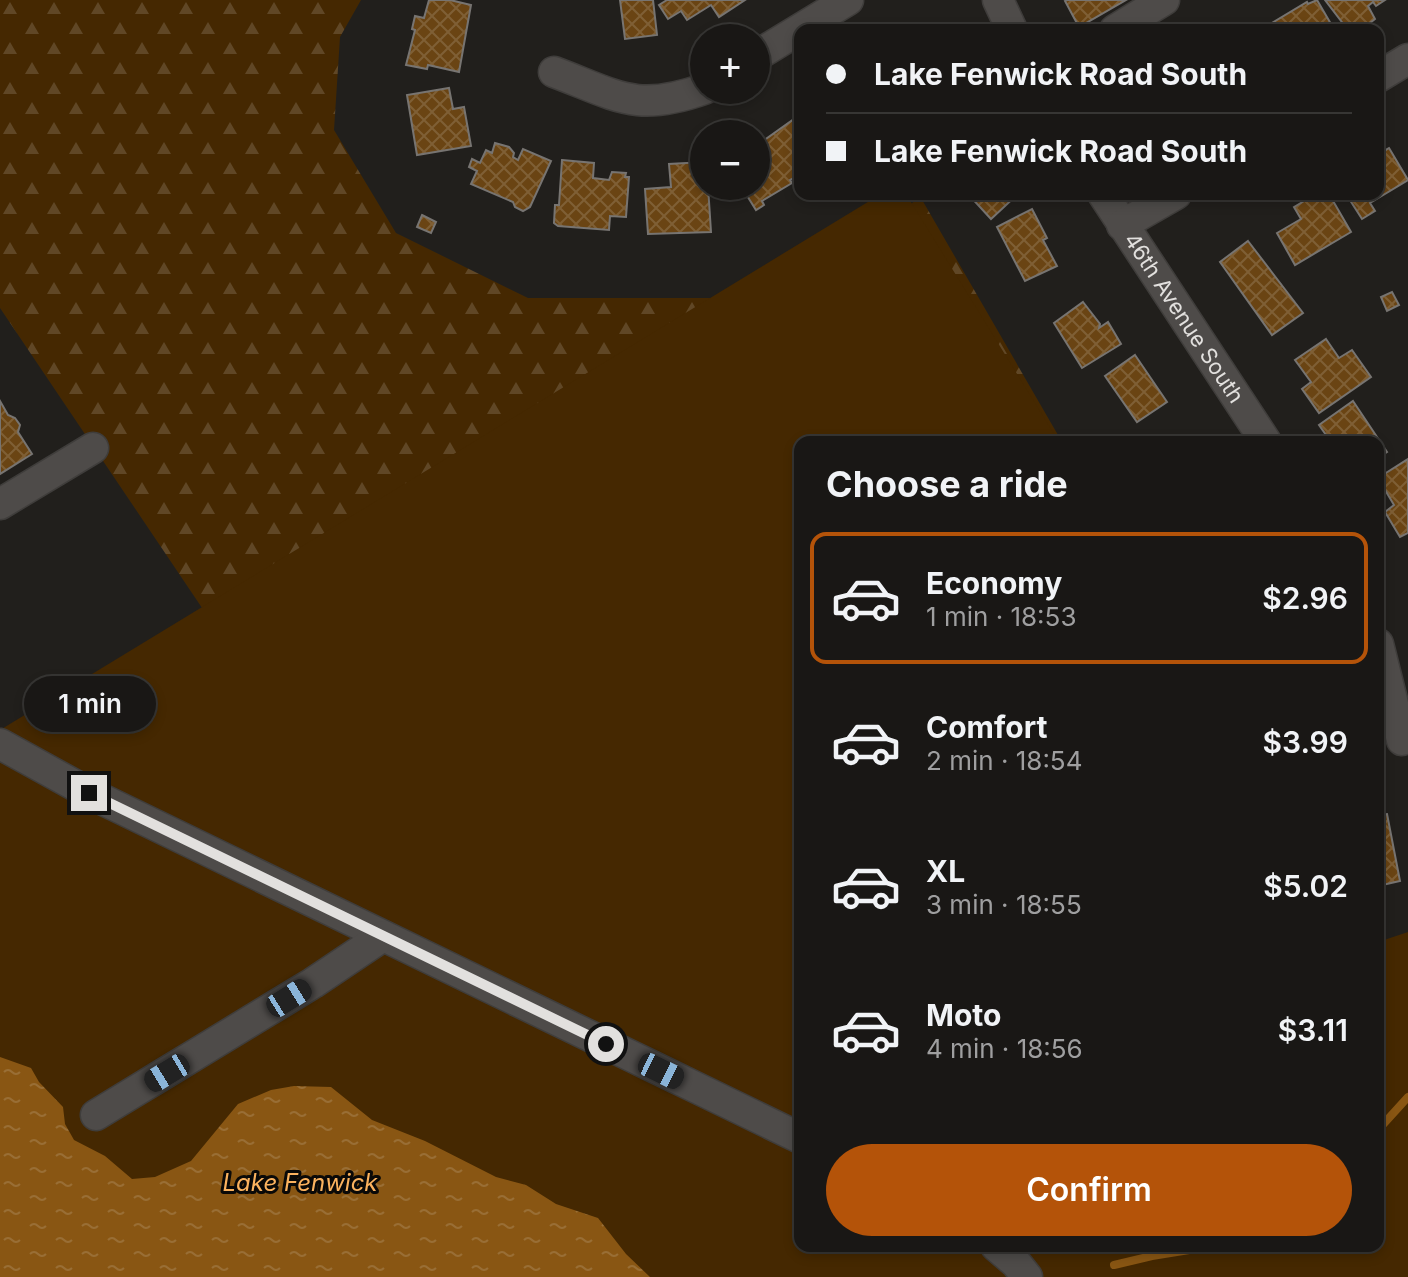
<!DOCTYPE html>
<html lang="en">
<head>
<meta charset="utf-8">
<style>
	body { margin:0; font-family:Inter,sans-serif; background:#262422; color:#f1f3f6; height:100vh; display:flex; flex-direction:column; font-size:30px; white-space:nowrap }
	* { box-sizing:border-box; margin:0 }
	p { font-size:26px; color:#9f9fa0 }
	.icon { flex:none; width:44px; height:44px; fill:none; stroke:currentColor; stroke-width:2; stroke-linecap:round; stroke-linejoin:round }
	.map { position:relative; flex:1; overflow:hidden }
	.panel { position:absolute; left:794px; top:436px; width:590px; height:816px; display:flex; flex-direction:column; background:#191715; border-radius:16px; box-shadow:0 4px 12px #0003,0 0 0 2px #373634 }
	.panel>* { flex:none }
	.top-card { position:absolute; left:794px; top:24px; width:590px; height:176px; border-radius:16px; box-shadow:0 4px 12px #0003,0 0 0 2px #373634; display:grid; align-content:center; height:176px; padding:0 32px; background:#191715 }
	.controls { position:absolute; left:690px; top:24px; display:grid; gap:16px }
	.controls a { display:grid; place-items:center; width:80px; height:80px; border-radius:50%; background:#191715; box-shadow:0 4px 12px #0003,0 0 0 2px #373634; font-size:40px }
	.end { position:absolute; width:36px; height:36px; margin:-18px; border:10px solid #e2e0de; background:#111; box-shadow:0 0 0 4px #111 }
	.from { border-radius:50% }
	.bubble { position:absolute; height:56px; border-radius:28px; background:#191715; box-shadow:0 4px 12px #0003,0 0 0 2px #373634; font-size:26px; font-weight:600; line-height:56px; text-align:center }
	.car { position:absolute; width:24px; height:48px; margin:-24px -12px; border-radius:10px; box-shadow:0 0 6px 2px #0007; background:linear-gradient(#222 24%,#8ab4d8 0 40%,#222 0 76%,#8ab4d8 0 86%,#222 0) }
	.top-card b { display:flex; align-items:center; gap:28px; height:76px; font-size:30px }
	.top-card b+b { border-top:2px solid #373634 }
	.top-card i { width:20px; height:20px; background:#f1f3f6 }
	ul { padding:0; list-style:none }
	li { display:flex; align-items:center; gap:24px; height:132px; margin:0 16px 12px; padding:0 16px; border:4px solid transparent; border-radius:16px }
	li div { flex:1 }
	li b { display:block; font-size:30px }
	li em { font-style:normal; font-weight:600 }
	li.selected { border-color:#b45309 }
	li>.icon { width:72px; height:72px; stroke-width:1.5 }
	h2 { padding:0 32px; font-size:36px; line-height:96px }
	.cta { display:flex; gap:16px; margin-top:auto; padding:16px 32px }
	.cta a { flex:1; height:92px; border-radius:48px; background:#b45309; color:#fff; font-size:32px; font-weight:600; line-height:92px; text-align:center }
	.map>svg:first-child { display:block }
	.forest { fill:url(#forest-firs) }
	.park { fill:#452801 }
	.water { fill:url(#water-ripples) }
	.lines { fill:none; stroke-linecap:round; stroke-linejoin:round }
	.stream { stroke:#895613; stroke-width:8 }
	.building { fill:url(#building-cross-hatch); stroke:#777471; stroke-width:2 }
	.minor-casing { stroke:#3f3d3b; stroke-width:33 }
	.minor { stroke:#4e4b49; stroke-width:30 }
	.route { stroke:#e2e0de; stroke-width:10 }
	.labels { text-anchor:middle; dominant-baseline:central; stroke-width:6; stroke-linejoin:round; paint-order:stroke }
	.street-label { font-size:22px; fill:#e2e0de; stroke:#0a0908 }
	.water-label { font-size:24px; font-style:italic; fill:#fbb25e; stroke:#0a0908 }
</style>
</head>
<body>
<div class="map">
<svg width="1408" height="1277" viewBox="0 0 1408 1277">
	<defs>
		<pattern id="forest-firs" width="22" height="20" patternUnits="userSpaceOnUse" patternTransform="scale(2)"><rect width="22" height="20" fill="#452801"/><path d="M5 1l3.5 6h-7zM16 11l3.5 6h-7z" fill="#604726"/></pattern>
		<pattern id="water-ripples" width="26" height="14" patternUnits="userSpaceOnUse" patternTransform="scale(2)"><rect width="26" height="14" fill="#895613"/><path d="M2 4q2-2 4 0t4 0M15 11q2-2 4 0t4 0" fill="none" stroke="#996e35"/></pattern>
		<pattern id="building-cross-hatch" width="8" height="8" patternUnits="userSpaceOnUse" patternTransform="scale(2)"><rect width="8" height="8" fill="#6a4413"/><path d="M0 0l8 8M0 8l8-8" fill="none" stroke="#7f5f35"/></pattern>
	</defs>
	<rect width="100%" height="100%" fill="#211f1c"/>
	<polygon class="forest" points="0,0 361,0 340,37 334,130 396,233 528,298 739,298 921,198 1062,442 800,442 225,642 0,308"/>
	<polygon class="park" points="881,194 906,194 1059,442 800,442 800,1246 1378,1246 1378,942 1408,932 1408,1277 0,1277 0,730"/>
	<polygon class="water" points="0,1057 31,1068 39,1082 63,1107 65,1124 74,1140 105,1156 132,1179 155,1177 191,1161 238,1104 271,1090 294,1086 331,1087 372,1120 425,1141 496,1177 526,1185 556,1204 598,1218 626,1254 650,1277 0,1277"/>
	<g class="lines">
		<g class="stream">
			<polyline points="1378,1130 1408,1097"/>
			<polyline points="1114,1265 1152,1256 1214,1246"/>
		</g>
	</g>
	<g class="building">
		<polygon points="429,0 450,0 471,5 459,72 428,65 427,69 406,65 415,30 412,29 415,16 424,18"/>
		<polygon points="620,0 653,0 657,35 625,39"/>
		<polygon points="667,0 745,0 719,17 711,5 687,20 681,11 668,19 659,5"/>
		<polygon points="1067,0 1126,0 1079,27 1065,1"/>
		<polygon points="1317,0 1331,24 1323,30 1260,30 1307,2 1308,4"/>
		<polygon points="1325,0 1385,0 1376,6 1373,2 1368,6 1375,19 1361,30 1348,30"/>
		<polygon points="449,88 453,109 464,107 471,146 417,155 407,95"/>
		<polygon points="794,119 800,128 800,174 790,180 792,183 762,201 764,205 756,210 741,186 756,186 756,146"/>
		<polygon points="495,143 509,147 514,153 513,157 518,160 523,149 551,161 530,207 523,211 515,207 513,202 471,184 477,171 469,167 472,159 480,163 486,150 492,153"/>
		<polygon points="1389,148 1408,180 1370,203 1375,211 1362,219 1346,194 1378,194 1378,154"/>
		<polygon points="562,160 594,163 593,178 609,180 612,172 626,173 625,177 629,177 626,217 610,216 609,230 558,226 554,223 555,205 559,205"/>
		<polygon points="704,162 704,186 708,186 711,232 648,234 645,189 671,187 669,164"/>
		<polygon points="968,194 1018,194 991,219"/>
		<polygon points="1316,194 1329,194 1351,232 1295,265 1277,233 1301,219 1294,207"/>
		<polygon points="1032,209 1047,238 1043,240 1057,266 1025,281 997,227"/>
		<polygon points="422,215 436,222 431,233 417,227"/>
		<polygon points="1248,241 1303,313 1272,335 1220,262"/>
		<polygon points="1392,292 1399,305 1387,311 1381,297"/>
		<polygon points="1083,302 1100,324 1099,328 1108,322 1121,344 1082,368 1054,323"/>
		<polygon points="1326,339 1339,358 1352,350 1371,377 1319,413 1302,389 1311,382 1295,360"/>
		<polygon points="1135,355 1167,402 1137,422 1105,376"/>
		<polygon points="0,401 8,415 15,418 20,425 18,432 32,454 0,474"/>
		<polygon points="1353,401 1387,452 1378,458 1378,442 1331,442 1319,425"/>
		<polygon points="1408,459 1408,533 1400,537 1385,512 1394,505 1378,478"/>
		<polygon points="1387,814 1400,881 1378,886 1378,815"/>
	</g>
	<g class="lines">
		<defs>
			<g id="minor">
				<polyline points="998,0 1012,30"/>
				<polyline points="1115,30 1164,0"/>
				<polyline points="756,56 848,0"/>
				<path d="M554,72C618,96 636,113 704,89"/>
				<polyline points="1378,77 1408,59"/>
				<path id="s1" d="M1103,194L1266,442"/>
				<polyline points="1122,225 1176,194"/>
				<polyline points="0,504 93,448"/>
				<polyline points="1378,644 1402,740"/>
				<polyline points="0,744 89,793 800,1138"/>
				<polyline points="96,1115 313,983 383,936"/>
				<polyline points="996,1246 1016,1263 1027,1277"/>
			</g>
		</defs>
		<use href="#minor" class="minor-casing"/>
		<use href="#minor" class="minor"/>
	</g>
	<g class="lines">
		<polyline class="route" points="89,793 606,1044"/>
	</g>
	<g class="labels">
		<g class="street-label">
			<text stroke="none"><textPath href="#s1" startOffset="148">46th Avenue South</textPath></text>
		</g>
		<g class="water-label">
			<text x="300" y="1182">Lake Fenwick</text>
		</g>
	</g>
</svg>
<div class="controls">
<a>+</a>
<a>−</a>
</div>
<i class="end from" style="left:606px;top:1044px"></i>
<i class="end" style="left:89px;top:793px"></i>
<div class="bubble" style="left:24px;top:676px;width:132px">1 min</div>
<i class="car" style="left:289px;top:998px;rotate:58deg"></i>
<i class="car" style="left:661px;top:1071px;rotate:116deg"></i>
<i class="car" style="left:167px;top:1073px;rotate:239deg"></i>
<div class="top-card">
<b><i class="from"></i>Lake Fenwick Road South</b>
<b><i></i>Lake Fenwick Road South</b>
</div>
<section class="panel">
<h2>Choose a ride</h2>
<ul>
<li class="selected"><svg class="icon" aria-label="car" viewBox="0 0 24 24"><path d="M5 17H2v-5l4-1 3-4h7l3 4 3 1v5h-3M9 17h6M6 11h13"/><circle cx="7" cy="17" r="2"/><circle cx="17" cy="17" r="2"/></svg><div><b>Economy</b><p>1 min · 18:53</p></div><em>$2.96</em></li>
<li><svg class="icon" aria-label="car" viewBox="0 0 24 24"><path d="M5 17H2v-5l4-1 3-4h7l3 4 3 1v5h-3M9 17h6M6 11h13"/><circle cx="7" cy="17" r="2"/><circle cx="17" cy="17" r="2"/></svg><div><b>Comfort</b><p>2 min · 18:54</p></div><em>$3.99</em></li>
<li><svg class="icon" aria-label="car" viewBox="0 0 24 24"><path d="M5 17H2v-5l4-1 3-4h7l3 4 3 1v5h-3M9 17h6M6 11h13"/><circle cx="7" cy="17" r="2"/><circle cx="17" cy="17" r="2"/></svg><div><b>XL</b><p>3 min · 18:55</p></div><em>$5.02</em></li>
<li><svg class="icon" aria-label="car" viewBox="0 0 24 24"><path d="M5 17H2v-5l4-1 3-4h7l3 4 3 1v5h-3M9 17h6M6 11h13"/><circle cx="7" cy="17" r="2"/><circle cx="17" cy="17" r="2"/></svg><div><b>Moto</b><p>4 min · 18:56</p></div><em>$3.11</em></li>
</ul>
<div class="cta"><a>Confirm</a></div>
</section>
</div>
</body>
</html>
